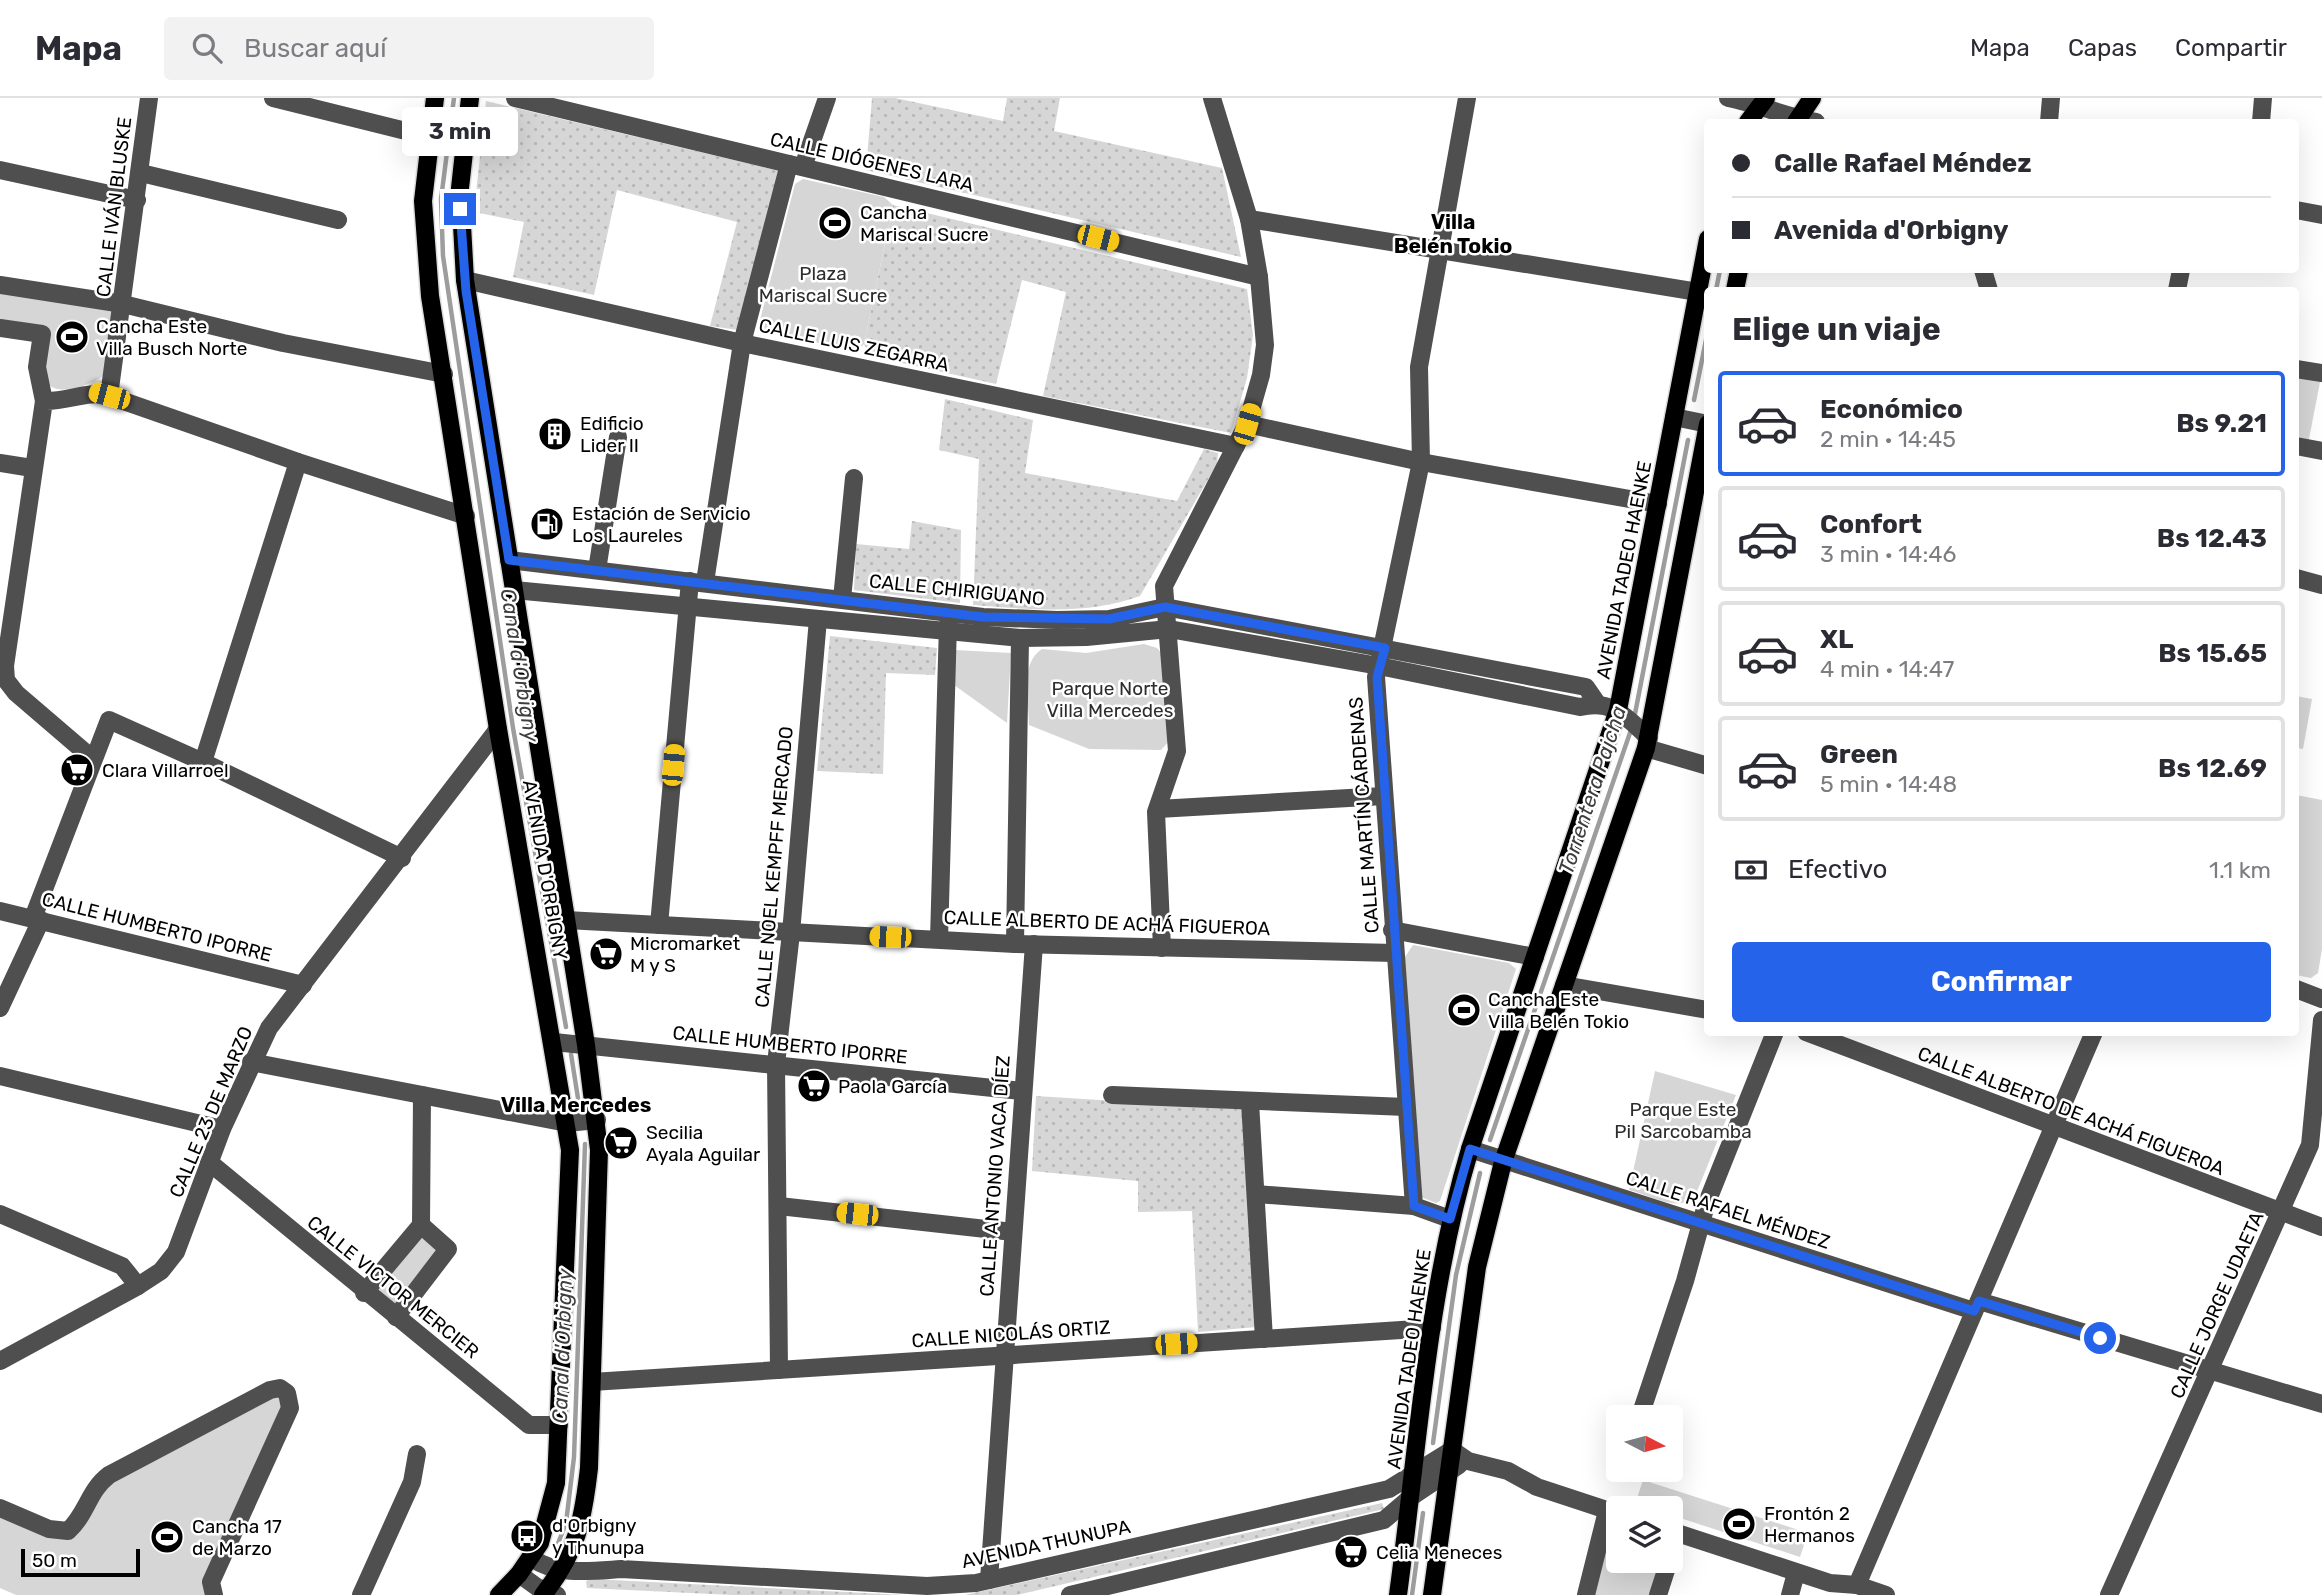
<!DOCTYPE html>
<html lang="es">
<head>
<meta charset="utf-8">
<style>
	body { margin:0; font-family:Rubik,sans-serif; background:#f2f2f3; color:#2b2b33; height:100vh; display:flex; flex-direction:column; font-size:26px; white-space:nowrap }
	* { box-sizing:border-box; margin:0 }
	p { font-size:23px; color:#7c7c81 }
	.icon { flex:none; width:38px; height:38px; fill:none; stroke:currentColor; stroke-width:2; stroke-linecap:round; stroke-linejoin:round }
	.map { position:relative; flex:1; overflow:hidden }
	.details { position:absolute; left:1704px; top:189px; width:595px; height:749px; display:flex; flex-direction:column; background:#fff; border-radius:7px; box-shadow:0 7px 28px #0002 }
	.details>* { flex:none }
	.guide { position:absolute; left:1704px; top:21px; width:595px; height:154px; border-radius:7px; box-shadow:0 7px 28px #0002; display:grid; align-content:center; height:154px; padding:0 28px; background:#fff }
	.needle { width:46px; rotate:96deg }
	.tools { position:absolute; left:1606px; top:1307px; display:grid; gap:14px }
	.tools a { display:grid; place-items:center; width:77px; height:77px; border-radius:7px; background:#fff; box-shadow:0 7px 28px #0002; font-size:35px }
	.scale { position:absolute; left:21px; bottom:18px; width:119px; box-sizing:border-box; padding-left:7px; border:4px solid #000; border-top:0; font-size:19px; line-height:24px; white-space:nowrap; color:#000; -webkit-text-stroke:5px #fff; paint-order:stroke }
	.end { position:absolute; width:32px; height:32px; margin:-16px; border:9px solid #2563eb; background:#fff; box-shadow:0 0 0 4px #fff }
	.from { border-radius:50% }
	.bubble { position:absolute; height:49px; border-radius:7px; background:#fff; box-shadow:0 7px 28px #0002; font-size:23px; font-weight:700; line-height:49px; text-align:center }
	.car { position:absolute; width:21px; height:42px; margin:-21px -10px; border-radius:9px; box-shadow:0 0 5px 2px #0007; background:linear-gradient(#f5c518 24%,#345 0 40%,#f5c518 0 76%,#345 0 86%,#f5c518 0) }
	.guide b { display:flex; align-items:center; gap:24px; height:66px; font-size:26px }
	.guide b+b { border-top:2px solid #e1e1e2 }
	.guide i { width:18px; height:18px; background:#2b2b33 }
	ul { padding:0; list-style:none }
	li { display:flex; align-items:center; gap:21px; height:105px; margin:0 14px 10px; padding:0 14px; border:4px solid #e1e1e2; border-radius:7px }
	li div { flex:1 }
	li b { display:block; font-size:26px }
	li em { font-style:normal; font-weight:700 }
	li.active { border-color:#2563eb }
	li>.icon { width:63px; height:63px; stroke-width:1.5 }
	h2 { padding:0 28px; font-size:32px; line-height:84px }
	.pay { display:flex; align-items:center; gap:18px; height:77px; padding:0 28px; font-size:26px }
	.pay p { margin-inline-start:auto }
	.primary-button { display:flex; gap:14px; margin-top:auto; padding:14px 28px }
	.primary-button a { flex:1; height:80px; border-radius:7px; background:#2563eb; color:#fff; font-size:28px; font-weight:700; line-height:80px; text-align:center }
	header { display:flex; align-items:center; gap:42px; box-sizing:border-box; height:98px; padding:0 35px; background:#fff; border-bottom:2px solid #e1e1e2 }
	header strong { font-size:33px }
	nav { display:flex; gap:38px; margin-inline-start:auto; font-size:24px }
	.search { width:490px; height:63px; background:#f2f2f3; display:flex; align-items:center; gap:18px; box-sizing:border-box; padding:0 24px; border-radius:7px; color:#7c7c81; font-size:26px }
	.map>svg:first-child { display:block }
	.grass { fill:url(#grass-dots) }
	.park { fill:#d6d6d6 }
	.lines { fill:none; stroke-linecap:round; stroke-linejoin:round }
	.stream { stroke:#9d9d9d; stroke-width:4.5 }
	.major-casing { stroke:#dbdbdb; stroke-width:21 }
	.minor { stroke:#4f4f4f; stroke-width:18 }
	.major { stroke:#000; stroke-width:18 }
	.route { stroke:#2563eb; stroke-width:9 }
	.labels { text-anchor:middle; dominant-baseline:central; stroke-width:5; stroke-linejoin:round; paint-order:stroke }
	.street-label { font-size:19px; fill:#000; stroke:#fff }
	.poi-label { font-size:19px; fill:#000; stroke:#fff; text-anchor:start }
	.park-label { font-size:19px; fill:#2d2d2d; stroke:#fff }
	.neighbourhood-label { font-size:21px; font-weight:bold; fill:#000; stroke:#fff }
	.water-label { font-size:21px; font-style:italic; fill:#3e3e3e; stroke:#fff }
</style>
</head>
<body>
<header>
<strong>Mapa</strong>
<div class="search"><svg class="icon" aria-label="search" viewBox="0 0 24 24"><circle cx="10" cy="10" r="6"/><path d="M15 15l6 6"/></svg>Buscar aquí</div>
<nav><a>Mapa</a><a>Capas</a><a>Compartir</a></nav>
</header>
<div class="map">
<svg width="2322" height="1497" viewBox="0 0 2322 1497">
	<defs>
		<pattern id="grass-dots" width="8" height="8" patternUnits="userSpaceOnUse" patternTransform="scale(1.75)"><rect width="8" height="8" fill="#d6d6d6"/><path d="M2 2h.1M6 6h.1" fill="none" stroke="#b6b6b6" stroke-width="1.8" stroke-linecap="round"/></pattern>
	</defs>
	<rect width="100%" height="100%" fill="#fff"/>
	<g class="grass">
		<polygon points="872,0 895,0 1003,23 1007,0 1060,0 1054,33 1222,70 1241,159 866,72"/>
		<polygon points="486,3 780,73 738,232 710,228 737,124 617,92 594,197 513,179 524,124 474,114"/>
		<polygon points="893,107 1247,191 1253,237 1247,280 1231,335 1043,298 1066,194 1022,182 996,286 871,258 864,246"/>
		<path d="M945,301L1033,322L1025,375L1177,403L1204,351L1218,355L1217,366L1140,498C1085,518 1029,511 973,507L979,361L939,352Z"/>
		<polygon points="912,423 961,432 960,505 854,492 856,446 909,451"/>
		<polygon points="830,538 937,550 935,577 886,575 883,676 817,673"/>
		<polygon points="1036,998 1243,1011 1257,1229 1198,1234 1192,1113 1138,1114 1138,1083 1032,1073"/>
		<polygon points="1382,1405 1384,1411 1017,1497 965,1497"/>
		<polygon points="592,1481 904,1497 732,1497 587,1490 586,1483"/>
	</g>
	<g class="park">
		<polygon points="803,81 884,99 893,107 864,246 857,253 765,234 759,226 795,86"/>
		<path d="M0,192L115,209L103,278C86,290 42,305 43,269C43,257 46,243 48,231L0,224Z"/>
		<polygon points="2296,274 2321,279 2308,346 2296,343"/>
		<path d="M1144,546L1157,550L1164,558L1169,643L1161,652L1089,651L1029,627C1029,602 1019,566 1042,551L1086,555Z"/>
		<polygon points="955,552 1011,555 1007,625 954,587"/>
		<polygon points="2296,598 2312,601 2303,651 2296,650"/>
		<polygon points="2296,697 2322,702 2322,851 2318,875 2311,880 2296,877"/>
		<polygon points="1413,847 1509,865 1516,871 1440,1103 1436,1105 1421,1099 1405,867 1405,859"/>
		<path d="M1655,973L1736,997L1696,1096C1683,1117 1649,1097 1629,1092Z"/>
		<polygon points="422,1137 440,1152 399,1205 393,1205 380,1194 379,1188"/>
		<polygon points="278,1298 283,1308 207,1497 16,1497 0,1490 0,1415 60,1438 99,1390"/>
		<polygon points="1643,1382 1808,1435 1800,1459 1671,1417 1671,1410 1650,1410 1635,1406"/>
		<polygon points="1613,1425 1619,1427 1619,1463 1667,1463 1656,1497 1590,1497"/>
	</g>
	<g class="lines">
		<g class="stream">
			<polyline points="454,0 441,101 443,158 513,630 566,929"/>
			<polyline points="1716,192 1720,172"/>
			<polyline points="1694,302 1708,232"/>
			<polyline points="1634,621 1688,342"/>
			<polyline points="571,956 580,1013"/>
			<polyline points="1490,1042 1632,629"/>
			<polyline points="1433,1345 1456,1177 1480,1075"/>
			<polyline points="557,1448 566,1425 574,1359 585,1046"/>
			<polyline points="1412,1497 1423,1415"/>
		</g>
		<defs>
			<g id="major">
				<polyline points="435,0 423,103 430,198 498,631 570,1052 556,1385 540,1445 519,1476 499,1497"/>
				<path d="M470,0L460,90L465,182L586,947L599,1052L589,1370C583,1423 577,1454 543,1497"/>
				<polyline points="1748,24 1766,0"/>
				<polyline points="1796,24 1812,0"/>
				<polyline points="1735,192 1739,172"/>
				<path d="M1398,1497C1418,1349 1427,1195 1470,1051L1618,612L1708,141"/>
				<polyline points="1432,1497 1477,1169 1503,1064 1646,650 1708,326"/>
			</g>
		</defs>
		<use href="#major" class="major-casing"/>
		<g class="minor">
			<polyline points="273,0 430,39"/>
			<polyline points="515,0 1259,179"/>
			<path d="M1728,0C1759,6 1786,19 1816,24"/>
			<polyline points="2049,24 2051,0"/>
			<polyline points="2261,24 2263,0"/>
			<polyline points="803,69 827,0"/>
			<polyline points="0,72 137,102"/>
			<polyline points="141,75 338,122"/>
			<polyline points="2296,112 2322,117"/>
			<polyline points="1249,121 1698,194"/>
			<polyline points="1983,172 1989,192"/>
			<polyline points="465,182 742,245 1236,348"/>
			<polyline points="0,187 123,206 283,245 444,276"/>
			<polyline points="2177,192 2181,172"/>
			<polyline points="0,230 42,236 37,269 44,303"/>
			<polyline points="2296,271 2322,275"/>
			<polyline points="109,298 149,0"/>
			<polyline points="1674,319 1708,326"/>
			<polyline points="1247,326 1421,364 1658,406"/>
			<polyline points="2296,348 2322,353"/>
			<polyline points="0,365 32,370"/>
			<polyline points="509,462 983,519 1057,522 1109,521 1165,509 1586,589 1597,605"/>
			<polyline points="597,472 618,339"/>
			<polyline points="2296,480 2322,487"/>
			<polyline points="705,484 742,245 789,66"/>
			<path d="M514,492L1020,540L1086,539L1169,531L1379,568L1580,609C1613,601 1626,619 1649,640"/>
			<polyline points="842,501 854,380"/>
			<polyline points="1646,650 1708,668"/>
			<path d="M93,661L16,595L6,582L5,568L44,303C68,304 87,292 109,298L298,364L466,418"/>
			<polyline points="203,664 298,364"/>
			<polyline points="1158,711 1384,698"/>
			<polyline points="0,813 303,887"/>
			<polyline points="33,820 109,622 203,664 402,760"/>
			<polyline points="566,822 1015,846 1395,855"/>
			<polyline points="659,827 690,483"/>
			<polyline points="1392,832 1535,859"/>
			<polyline points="939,841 948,526"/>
			<polyline points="1015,846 1020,540"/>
			<polyline points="1162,850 1156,714 1177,653 1164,488 1247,326 1261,277 1265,247 1259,179 1249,121 1212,0"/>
			<polyline points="1564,887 1708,912"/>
			<polyline points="2296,891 2322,901"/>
			<polyline points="0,910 41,822"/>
			<polyline points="1806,934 2322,1129"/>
			<polyline points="554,944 1022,993"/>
			<polyline points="251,964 567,1025 597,1022"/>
			<polyline points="0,978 222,1031"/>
			<polyline points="1112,997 1406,1009"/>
			<polyline points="1250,1004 1264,1241"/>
			<polyline points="1470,1051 1974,1213"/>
			<polyline points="209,1064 529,1327 559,1327"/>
			<polyline points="1256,1096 1414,1108"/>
			<polyline points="779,1108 1013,1134"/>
			<polyline points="0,1116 122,1168 138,1188"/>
			<polyline points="1450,1121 1414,1108 1376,579 1421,364 1419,269 1467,0"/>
			<polyline points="364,1195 421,1127 422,997"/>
			<polyline points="1979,1203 2322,1306"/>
			<polyline points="396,1219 448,1151 421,1127"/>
			<polyline points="0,1263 138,1188 161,1173 176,1154 222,1031 269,930 498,631"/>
			<polyline points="779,1272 776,966 791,835 818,521"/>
			<polyline points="592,1284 1432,1230"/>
			<polyline points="1641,1315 1685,1183 1706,1107 1775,934"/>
			<path d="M0,1410L49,1431L68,1433C87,1416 88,1393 109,1377L270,1292L280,1290L287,1295L290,1310L211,1484L214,1497"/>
			<polyline points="1671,1433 1830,1485 1857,1487 1886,1497"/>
			<path d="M532,1460C556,1478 592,1473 621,1471L927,1488L976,1485L1389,1391L1452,1352L1468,1363L1508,1373L1537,1389L1619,1416"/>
			<polyline points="519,1476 537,1489 557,1497"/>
			<polyline points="989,1482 1034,846"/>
			<polyline points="1857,1487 2094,934"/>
			<polyline points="361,1497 412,1384 417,1356"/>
			<polyline points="1070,1497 1384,1422 1411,1399 1459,1367"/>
			<polyline points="1586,1497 1607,1413"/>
			<polyline points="1658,1497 1669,1463"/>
			<polyline points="1790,1497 1796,1475"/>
			<polyline points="2109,1497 2310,1047 2322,922"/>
		</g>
		<use href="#major" class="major"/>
	</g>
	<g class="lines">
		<polyline class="route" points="460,111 466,193 509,462 983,519 1109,521 1165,509 1385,550 1377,579 1414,1108 1450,1121 1470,1051 1974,1213 1979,1203 2100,1240"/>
	</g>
	<defs>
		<symbol id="stadium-disc" viewBox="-11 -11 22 22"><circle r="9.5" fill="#000" stroke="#fff"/><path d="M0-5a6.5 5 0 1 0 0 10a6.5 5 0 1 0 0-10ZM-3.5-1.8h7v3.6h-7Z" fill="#fff"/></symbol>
		<symbol id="building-disc" viewBox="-11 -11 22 22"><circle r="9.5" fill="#000" stroke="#fff"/><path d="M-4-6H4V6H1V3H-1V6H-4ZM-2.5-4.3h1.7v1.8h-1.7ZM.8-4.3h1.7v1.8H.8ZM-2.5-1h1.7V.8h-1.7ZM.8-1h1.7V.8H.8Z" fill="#fff"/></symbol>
		<symbol id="fuel-disc" viewBox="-11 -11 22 22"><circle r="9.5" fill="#000" stroke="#fff"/><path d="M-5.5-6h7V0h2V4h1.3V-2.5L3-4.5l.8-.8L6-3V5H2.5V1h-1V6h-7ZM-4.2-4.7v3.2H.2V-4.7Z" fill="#fff"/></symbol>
		<symbol id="supermarket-disc" viewBox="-11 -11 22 22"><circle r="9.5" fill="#000" stroke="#fff"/><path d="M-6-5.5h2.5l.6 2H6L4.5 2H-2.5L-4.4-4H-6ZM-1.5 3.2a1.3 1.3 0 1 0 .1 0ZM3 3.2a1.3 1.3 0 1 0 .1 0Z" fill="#fff"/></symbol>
		<symbol id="bus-disc" viewBox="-11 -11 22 22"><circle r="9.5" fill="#000" stroke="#fff"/><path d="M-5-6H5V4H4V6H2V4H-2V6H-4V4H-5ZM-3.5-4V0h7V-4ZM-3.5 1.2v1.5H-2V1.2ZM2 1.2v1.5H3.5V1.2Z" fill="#fff"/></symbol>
	</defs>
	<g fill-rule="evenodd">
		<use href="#stadium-disc" x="816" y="106" width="38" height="38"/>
		<use href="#stadium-disc" x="53" y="220" width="38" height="38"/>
		<use href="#building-disc" x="536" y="317" width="38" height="38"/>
		<use href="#fuel-disc" x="528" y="407" width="38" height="38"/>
		<use href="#supermarket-disc" x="58" y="653" width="38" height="38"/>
		<use href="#supermarket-disc" x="587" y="837" width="38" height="38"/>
		<use href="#stadium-disc" x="1445" y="893" width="38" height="38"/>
		<use href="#supermarket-disc" x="795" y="969" width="38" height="38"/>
		<use href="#supermarket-disc" x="602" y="1026" width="38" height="38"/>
		<use href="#stadium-disc" x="1720" y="1407" width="38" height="38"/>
		<use href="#bus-disc" x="508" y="1419" width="38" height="38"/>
		<use href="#stadium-disc" x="148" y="1420" width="38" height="38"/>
		<use href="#supermarket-disc" x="1332" y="1435" width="38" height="38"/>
	</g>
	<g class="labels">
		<g class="street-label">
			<text transform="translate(872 64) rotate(13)">CALLE DIÓGENES LARA</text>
			<text transform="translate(114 109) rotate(-83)">CALLE IVÁN BLUSKE</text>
			<text transform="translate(854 247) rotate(12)">CALLE LUIS ZEGARRA</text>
			<text transform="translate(1624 472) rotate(-79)">AVENIDA TADEO HAENKE</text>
			<text transform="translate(957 492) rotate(6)">CALLE CHIRIGUANO</text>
			<text transform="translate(1364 717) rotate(-94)">CALLE MARTÍN CÁRDENAS</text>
			<text transform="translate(774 769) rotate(-85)">CALLE NOEL KEMPFF MERCADO</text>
			<text transform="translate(545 772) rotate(80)">AVENIDA D'ORBIGNY</text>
			<text transform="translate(1107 825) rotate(2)">CALLE ALBERTO DE ACHÁ FIGUEROA</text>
			<text transform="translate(157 829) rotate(14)">CALLE HUMBERTO IPORRE</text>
			<text transform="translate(790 947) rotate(6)">CALLE HUMBERTO IPORRE</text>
			<text transform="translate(2071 1013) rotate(21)">CALLE ALBERTO DE ACHÁ FIGUEROA</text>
			<text transform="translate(211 1014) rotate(-67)">CALLE 23 DE MARZO</text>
			<text transform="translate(995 1078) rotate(-86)">CALLE ANTONIO VACA DÍEZ</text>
			<text transform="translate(1728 1112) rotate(18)">CALLE RAFAEL MÉNDEZ</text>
			<text transform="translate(393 1189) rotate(39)">CALLE VICTOR MERCIER</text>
			<text transform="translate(2217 1207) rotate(-66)">CALLE JORGE UDAETA</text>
			<text transform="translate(1011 1236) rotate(-4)">CALLE NICOLÁS ORTIZ</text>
			<text transform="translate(1409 1261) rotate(-82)">AVENIDA TADEO HAENKE</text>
			<text transform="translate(1046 1446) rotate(-12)">AVENIDA THUNUPA</text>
		</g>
		<g class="poi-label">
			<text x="860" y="114">Cancha<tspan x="860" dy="22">Mariscal Sucre</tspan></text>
			<text x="96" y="228">Cancha Este<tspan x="96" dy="22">Villa Busch Norte</tspan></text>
			<text x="580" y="325">Edificio<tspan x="580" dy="22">Lider II</tspan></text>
			<text x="572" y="415">Estación de Servicio<tspan x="572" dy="22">Los Laureles</tspan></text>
			<text x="102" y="672">Clara Villarroel</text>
			<text x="630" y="845">Micromarket<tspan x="630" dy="22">M y S</tspan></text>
			<text x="1488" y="901">Cancha Este<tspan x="1488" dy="22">Villa Belén Tokio</tspan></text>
			<text x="838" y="988">Paola García</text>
			<text x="646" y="1034">Secilia<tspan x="646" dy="22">Ayala Aguilar</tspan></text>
			<text x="1764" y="1415">Frontón 2<tspan x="1764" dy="22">Hermanos</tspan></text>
			<text x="552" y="1427">d'Orbigny<tspan x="552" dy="22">y Thunupa</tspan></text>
			<text x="192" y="1428">Cancha 17<tspan x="192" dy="22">de Marzo</tspan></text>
			<text x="1376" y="1454">Celia Meneces</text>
		</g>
		<g class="park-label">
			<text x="823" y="175">Plaza<tspan x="823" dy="22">Mariscal Sucre</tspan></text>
			<text x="1110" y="590">Parque Norte<tspan x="1110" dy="22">Villa Mercedes</tspan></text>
			<text x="1683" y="1011">Parque Este<tspan x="1683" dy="22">Pil Sarcobamba</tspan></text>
		</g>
		<g class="neighbourhood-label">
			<text x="1453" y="123">Villa<tspan x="1453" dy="24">Belén Tokio</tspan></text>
			<text x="576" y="1006">Villa Mercedes</text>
		</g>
		<g class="water-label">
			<text transform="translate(520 567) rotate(81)">Canal d'Orbigny</text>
			<text transform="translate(1592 692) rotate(-72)">Torrentera Pajcha</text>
			<text transform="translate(562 1248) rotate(-88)">Canal d'Orbigny</text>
		</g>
	</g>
</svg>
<div class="tools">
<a><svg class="needle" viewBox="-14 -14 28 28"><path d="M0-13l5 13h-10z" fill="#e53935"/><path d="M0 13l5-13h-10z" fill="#7c7c81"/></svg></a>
<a><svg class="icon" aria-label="layers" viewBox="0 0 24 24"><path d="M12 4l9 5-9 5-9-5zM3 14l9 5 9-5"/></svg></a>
</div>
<div class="scale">50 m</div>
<i class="end from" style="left:2100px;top:1240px"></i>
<i class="end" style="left:460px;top:111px"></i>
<div class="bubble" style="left:402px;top:9px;width:116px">3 min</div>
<i class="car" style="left:1098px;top:140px;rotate:104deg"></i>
<i class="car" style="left:109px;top:298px;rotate:285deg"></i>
<i class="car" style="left:1247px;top:326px;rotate:16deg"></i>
<i class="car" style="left:673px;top:667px;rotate:5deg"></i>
<i class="car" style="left:890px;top:839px;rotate:272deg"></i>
<i class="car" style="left:857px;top:1116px;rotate:276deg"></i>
<i class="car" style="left:1176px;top:1246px;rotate:86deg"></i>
<div class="guide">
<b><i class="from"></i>Calle Rafael Méndez</b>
<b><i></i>Avenida d'Orbigny</b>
</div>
<section class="details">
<h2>Elige un viaje</h2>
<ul>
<li class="active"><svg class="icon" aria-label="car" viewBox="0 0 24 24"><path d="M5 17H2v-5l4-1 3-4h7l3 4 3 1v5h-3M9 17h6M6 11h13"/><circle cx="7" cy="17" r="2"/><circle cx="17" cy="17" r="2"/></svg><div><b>Económico</b><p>2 min · 14:45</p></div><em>Bs 9.21</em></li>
<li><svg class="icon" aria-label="car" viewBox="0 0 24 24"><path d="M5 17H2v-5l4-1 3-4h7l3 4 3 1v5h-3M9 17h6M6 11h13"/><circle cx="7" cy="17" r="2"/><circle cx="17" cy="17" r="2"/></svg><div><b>Confort</b><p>3 min · 14:46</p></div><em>Bs 12.43</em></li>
<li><svg class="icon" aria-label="car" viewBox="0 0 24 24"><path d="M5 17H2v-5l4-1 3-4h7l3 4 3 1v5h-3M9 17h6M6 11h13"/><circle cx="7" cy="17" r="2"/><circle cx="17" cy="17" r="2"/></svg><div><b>XL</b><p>4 min · 14:47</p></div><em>Bs 15.65</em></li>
<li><svg class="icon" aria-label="car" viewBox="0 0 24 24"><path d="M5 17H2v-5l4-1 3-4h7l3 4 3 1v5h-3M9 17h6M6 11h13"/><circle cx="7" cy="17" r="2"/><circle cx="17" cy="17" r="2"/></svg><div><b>Green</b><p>5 min · 14:48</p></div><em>Bs 12.69</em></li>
</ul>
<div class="pay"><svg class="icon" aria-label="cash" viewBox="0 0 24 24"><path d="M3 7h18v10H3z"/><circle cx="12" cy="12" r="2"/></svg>Efectivo<p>1.1 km</p></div>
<div class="primary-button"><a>Confirmar</a></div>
</section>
</div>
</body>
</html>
